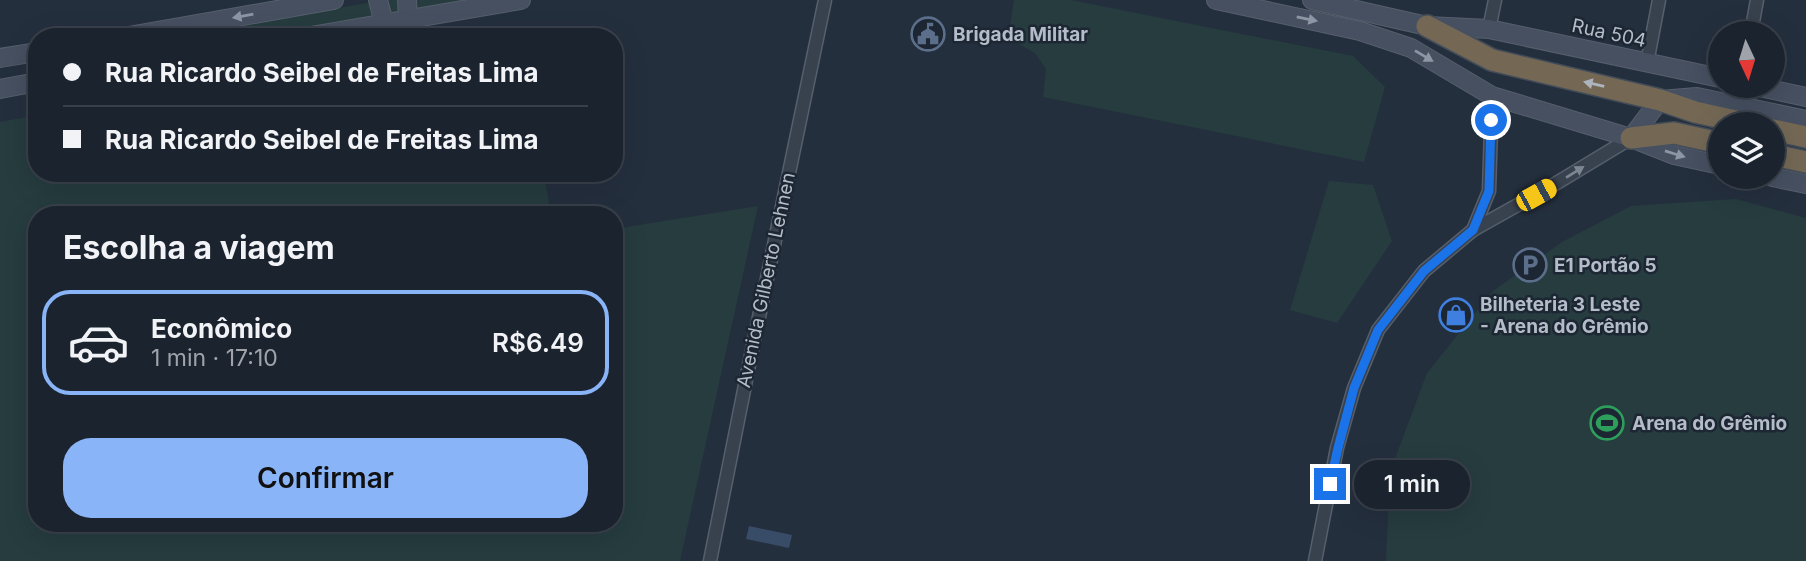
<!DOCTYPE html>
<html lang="pt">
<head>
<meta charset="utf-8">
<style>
	body { margin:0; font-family:Inter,sans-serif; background:#242b36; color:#f1f3f6; height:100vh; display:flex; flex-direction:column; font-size:26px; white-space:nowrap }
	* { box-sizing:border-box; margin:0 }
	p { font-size:23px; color:#a0a4aa }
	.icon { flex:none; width:38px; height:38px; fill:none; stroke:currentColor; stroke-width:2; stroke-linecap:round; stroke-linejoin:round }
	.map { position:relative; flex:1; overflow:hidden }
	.details { position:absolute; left:28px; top:206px; width:595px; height:326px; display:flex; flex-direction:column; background:#1b232e; border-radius:28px; box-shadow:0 7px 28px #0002,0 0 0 2px #39404a }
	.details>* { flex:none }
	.hud { position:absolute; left:28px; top:28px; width:595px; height:154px; border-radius:28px; box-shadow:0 7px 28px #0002,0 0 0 2px #39404a; display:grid; align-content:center; height:154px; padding:0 35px; background:#1b232e }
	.needle { width:46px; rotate:176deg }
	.controls { position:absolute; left:1708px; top:21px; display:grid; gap:14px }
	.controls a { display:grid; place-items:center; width:77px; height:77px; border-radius:50%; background:#1b232e; box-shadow:0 7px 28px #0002,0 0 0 2px #39404a; font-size:35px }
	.end { position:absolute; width:32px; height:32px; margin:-16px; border:9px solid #1a73e8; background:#fff; box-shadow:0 0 0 4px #fff }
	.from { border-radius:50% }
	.bubble { position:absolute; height:49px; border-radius:24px; background:#1b232e; box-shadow:0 7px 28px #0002,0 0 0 2px #39404a; font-size:23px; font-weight:600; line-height:49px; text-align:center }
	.car { position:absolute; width:21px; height:42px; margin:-21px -10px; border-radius:9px; box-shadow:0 0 5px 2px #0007; background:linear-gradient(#f5c518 24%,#345 0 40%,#f5c518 0 76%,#345 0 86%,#f5c518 0) }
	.hud b { display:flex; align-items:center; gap:24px; height:66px; font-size:26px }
	.hud b+b { border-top:2px solid #39404a }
	.hud i { width:18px; height:18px; background:#f1f3f6 }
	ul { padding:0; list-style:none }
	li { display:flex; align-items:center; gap:21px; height:105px; margin:0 14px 10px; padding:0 21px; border:4px solid transparent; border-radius:28px }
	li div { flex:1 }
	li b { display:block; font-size:26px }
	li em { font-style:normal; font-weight:600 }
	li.active { border-color:#8ab4f8 }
	li>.icon { width:63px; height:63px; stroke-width:1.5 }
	h2 { padding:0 35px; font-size:32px; line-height:84px }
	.cta { display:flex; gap:14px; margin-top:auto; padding:14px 35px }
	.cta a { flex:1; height:80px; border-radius:28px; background:#8ab4f8; color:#111; font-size:28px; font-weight:600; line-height:80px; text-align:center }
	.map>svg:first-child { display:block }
	.green { fill:#263c3f }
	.water { fill:#394c67 }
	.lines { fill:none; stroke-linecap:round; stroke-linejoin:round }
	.street-casing { stroke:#565f6c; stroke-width:15 }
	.secondary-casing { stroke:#565f6c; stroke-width:20 }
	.highway-casing { stroke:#434c59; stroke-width:24 }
	.street { stroke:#38414e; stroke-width:12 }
	.secondary { stroke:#465061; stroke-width:18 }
	.highway { stroke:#746855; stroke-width:21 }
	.oneway { fill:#8e96a5 }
	.oneway2 { fill:#aeb4bd }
	.oneway3 { fill:#7c8592 }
	.route { stroke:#1a73e8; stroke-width:9 }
	.labels { text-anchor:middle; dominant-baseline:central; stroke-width:5; stroke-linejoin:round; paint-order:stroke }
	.street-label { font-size:19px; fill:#b4bcc9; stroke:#1d2633 }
	.poi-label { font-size:19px; font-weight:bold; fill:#b4bcc9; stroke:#1d2633; text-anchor:start }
</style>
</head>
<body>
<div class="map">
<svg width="1806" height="561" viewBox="0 0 1806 561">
	<rect width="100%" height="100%" fill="#242f3e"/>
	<g class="green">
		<polygon points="384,0 483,0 269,37 173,37"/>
		<polygon points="1014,0 1071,0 1353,56 1385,87 1364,162 1043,97 1046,69 1035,53 1008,38"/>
		<polygon points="37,115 37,173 544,173 551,215 37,215 37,523 614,523 614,229 758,206 680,561 0,561 0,122"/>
		<polygon points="1329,181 1373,185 1392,241 1337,323 1290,310"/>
		<polygon points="1736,199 1806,218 1806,561 1386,561 1390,472 1427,373 1493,291 1562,242 1631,206"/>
	</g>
	<polygon class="water" points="749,526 792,535 789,548 746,539"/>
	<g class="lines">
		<defs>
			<g id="street">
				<polyline points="1489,29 1495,0"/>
				<polyline points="1751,33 1757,0"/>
				<polyline points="1647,63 1659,0"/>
				<polyline points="1473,230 1489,191 1492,96"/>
				<polyline points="710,561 749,365 825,0"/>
				<polyline points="1315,561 1337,448 1354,388 1378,330 1424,271 1473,230 1555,184 1631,138"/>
			</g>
			<g id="secondary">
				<polyline points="378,0 384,23"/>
				<polyline points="407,0 408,19"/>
				<polyline points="1216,0 1360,31 1411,48 1492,96 1631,138 1674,155 1720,165"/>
				<polyline points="1312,0 1427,26 1489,29 1720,78"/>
				<polyline points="123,37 334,0"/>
				<polyline points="305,37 521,0"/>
				<polyline points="0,58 37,52"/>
				<polyline points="1755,86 1806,97"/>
				<polyline points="0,89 37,82"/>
				<polyline points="1631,138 1660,100 1697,97 1806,120"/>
				<polyline points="1772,177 1806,184"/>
			</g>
			<g id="highway">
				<polyline points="1427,26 1492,60 1660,100 1695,112 1749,124"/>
				<polyline points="1773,130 1806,137"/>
				<polyline points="1631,138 1674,133 1720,143"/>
				<polyline points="1773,155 1806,162"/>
			</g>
		</defs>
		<use href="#street" class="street-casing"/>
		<use href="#secondary" class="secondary-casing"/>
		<use href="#highway" class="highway-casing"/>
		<use href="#street" class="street"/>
		<use href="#secondary" class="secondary"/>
		<use href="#highway" class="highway"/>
	</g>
	<defs><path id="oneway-solid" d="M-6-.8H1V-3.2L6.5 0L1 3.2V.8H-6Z" transform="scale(1.75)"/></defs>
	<g class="oneway">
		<use href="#oneway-solid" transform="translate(243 16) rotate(170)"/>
		<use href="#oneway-solid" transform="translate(1307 19) rotate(12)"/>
		<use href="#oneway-solid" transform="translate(1424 56) rotate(31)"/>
		<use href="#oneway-solid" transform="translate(1675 154) rotate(17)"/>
	</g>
	<use class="oneway2" href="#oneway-solid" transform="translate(1594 84) rotate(-167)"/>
	<use class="oneway3" href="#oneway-solid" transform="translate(1575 172) rotate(-32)"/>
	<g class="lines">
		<polyline class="route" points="1330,484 1338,448 1354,388 1378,330 1424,271 1473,230 1489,191 1491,120"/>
	</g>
	<defs>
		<symbol id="civic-ring" viewBox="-11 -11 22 22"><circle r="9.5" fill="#1d2633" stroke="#5c6f8a" stroke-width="1.5"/><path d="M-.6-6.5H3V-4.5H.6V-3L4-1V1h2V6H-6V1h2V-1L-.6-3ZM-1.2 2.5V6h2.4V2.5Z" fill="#5c6f8a"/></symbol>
		<symbol id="parking-ring" viewBox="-11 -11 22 22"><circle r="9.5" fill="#1d2633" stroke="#5c6f8a" stroke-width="1.5"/><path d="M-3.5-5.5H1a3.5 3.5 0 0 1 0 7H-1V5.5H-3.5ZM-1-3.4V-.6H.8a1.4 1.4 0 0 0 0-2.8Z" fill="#5c6f8a"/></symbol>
		<symbol id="shop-ring" viewBox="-11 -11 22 22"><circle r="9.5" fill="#1d2633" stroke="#3f7fe0" stroke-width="1.5"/><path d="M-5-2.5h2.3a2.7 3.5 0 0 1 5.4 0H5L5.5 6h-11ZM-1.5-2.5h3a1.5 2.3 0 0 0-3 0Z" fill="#3f7fe0"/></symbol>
		<symbol id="stadium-ring" viewBox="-11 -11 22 22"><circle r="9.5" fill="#1d2633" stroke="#2e9e5b" stroke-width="1.5"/><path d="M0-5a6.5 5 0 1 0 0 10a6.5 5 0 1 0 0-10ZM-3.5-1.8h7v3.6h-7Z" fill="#2e9e5b"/></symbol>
	</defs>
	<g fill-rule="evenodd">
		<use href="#civic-ring" x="909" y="15" width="38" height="38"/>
		<use href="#parking-ring" x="1511" y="246" width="38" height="38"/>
		<use href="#shop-ring" x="1437" y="296" width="38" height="38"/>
		<use href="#stadium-ring" x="1588" y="404" width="38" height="38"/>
	</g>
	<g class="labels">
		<g class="street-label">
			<text transform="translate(1609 33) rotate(12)">Rua 504</text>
			<text transform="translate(766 280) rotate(-78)">Avenida Gilberto Lehnen</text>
		</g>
		<g class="poi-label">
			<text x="953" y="34">Brigada Militar</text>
			<text x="1554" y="265">E1 Portão 5</text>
			<text x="1480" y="304">Bilheteria 3 Leste<tspan x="1480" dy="22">- Arena do Grêmio</tspan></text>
			<text x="1632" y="423">Arena do Grêmio</text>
		</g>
	</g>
</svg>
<div class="controls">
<a><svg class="needle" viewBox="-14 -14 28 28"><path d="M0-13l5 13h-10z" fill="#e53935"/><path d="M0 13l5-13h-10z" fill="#a0a4aa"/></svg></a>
<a><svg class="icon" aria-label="layers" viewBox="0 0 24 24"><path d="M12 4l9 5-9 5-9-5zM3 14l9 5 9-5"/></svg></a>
</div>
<i class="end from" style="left:1491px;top:120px"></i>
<i class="end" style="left:1330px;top:484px"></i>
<div class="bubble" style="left:1354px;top:460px;width:116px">1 min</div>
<i class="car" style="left:1536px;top:195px;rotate:61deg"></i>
<div class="hud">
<b><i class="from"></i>Rua Ricardo Seibel de Freitas Lima</b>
<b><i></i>Rua Ricardo Seibel de Freitas Lima</b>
</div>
<section class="details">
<h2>Escolha a viagem</h2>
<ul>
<li class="active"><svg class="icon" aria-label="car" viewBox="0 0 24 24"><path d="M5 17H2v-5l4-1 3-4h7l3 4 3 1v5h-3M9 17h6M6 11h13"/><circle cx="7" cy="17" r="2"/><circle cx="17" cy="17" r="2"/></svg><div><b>Econômico</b><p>1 min · 17:10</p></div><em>R$6.49</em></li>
</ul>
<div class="cta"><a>Confirmar</a></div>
</section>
</div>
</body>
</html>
